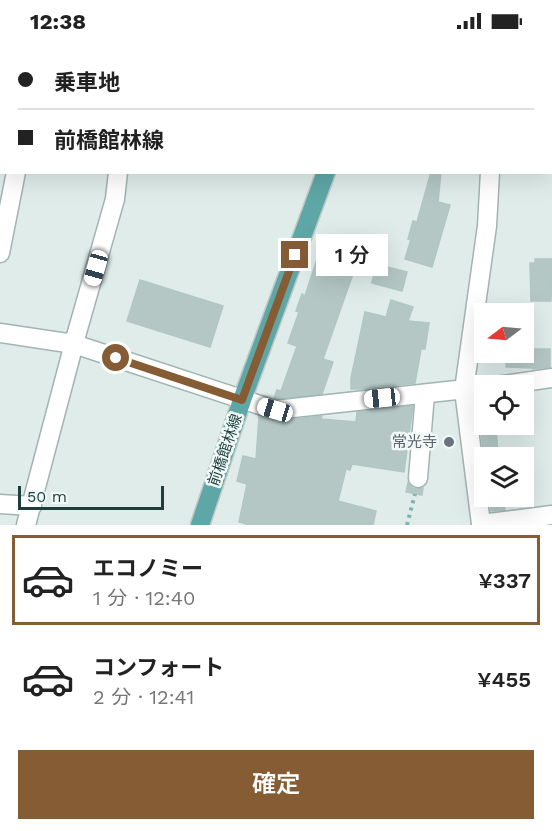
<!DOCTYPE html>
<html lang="ja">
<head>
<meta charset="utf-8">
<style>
	body { margin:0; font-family:"Work Sans","Noto Sans JP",sans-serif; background:#f6f6f6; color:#222; height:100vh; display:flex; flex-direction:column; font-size:22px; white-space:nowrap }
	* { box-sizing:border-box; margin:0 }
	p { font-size:20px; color:#767676 }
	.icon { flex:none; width:33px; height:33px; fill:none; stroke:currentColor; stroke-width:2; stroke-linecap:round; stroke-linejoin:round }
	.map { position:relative; height:483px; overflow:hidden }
	.drawer { display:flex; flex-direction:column; background:#fff; flex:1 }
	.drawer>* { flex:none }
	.guide { position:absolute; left:0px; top:0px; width:552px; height:132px; box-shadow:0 6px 24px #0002; display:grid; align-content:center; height:132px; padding:0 18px; background:#fff }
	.needle { width:39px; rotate:254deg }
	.controls { position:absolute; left:474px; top:261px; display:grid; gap:12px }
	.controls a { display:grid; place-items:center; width:60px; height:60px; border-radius:0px; background:#fff; box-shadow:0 6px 24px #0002; font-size:30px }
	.scale { position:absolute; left:18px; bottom:15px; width:146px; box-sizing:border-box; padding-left:6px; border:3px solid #1e3e3e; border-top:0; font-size:16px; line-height:21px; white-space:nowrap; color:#1e3e3e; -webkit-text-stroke:4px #f0f9f6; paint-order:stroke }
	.end { position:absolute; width:27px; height:27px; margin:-14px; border:8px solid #855c34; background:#fff; box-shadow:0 0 0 3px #fff }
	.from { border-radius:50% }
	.bubble { position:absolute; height:42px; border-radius:0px; background:#fff; box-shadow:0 6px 24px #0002; font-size:20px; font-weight:600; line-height:42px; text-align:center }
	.car { position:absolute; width:18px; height:36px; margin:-18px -9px; border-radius:8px; box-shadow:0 0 4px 2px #0007; background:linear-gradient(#fff 24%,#345 0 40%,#fff 0 76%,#345 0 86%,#fff 0) }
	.guide b { display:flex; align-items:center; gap:21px; height:57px; font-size:22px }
	.guide b+b { border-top:2px solid #e0e0e0 }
	.guide i { width:15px; height:15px; background:#222 }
	ul { padding:10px 0 0; list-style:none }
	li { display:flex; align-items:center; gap:18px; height:90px; margin:0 12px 9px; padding:0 6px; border:3px solid transparent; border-radius:0px }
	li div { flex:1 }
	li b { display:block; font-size:22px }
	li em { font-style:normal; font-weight:600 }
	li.current { border-color:#855c34 }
	li>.icon { width:54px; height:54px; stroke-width:1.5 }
	.primary-button { display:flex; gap:12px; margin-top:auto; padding:12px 18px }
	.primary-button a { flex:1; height:69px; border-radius:0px; background:#855c34; color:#fff; font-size:24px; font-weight:600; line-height:69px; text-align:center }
	.status { display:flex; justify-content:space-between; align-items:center; height:42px; padding:0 30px; background:#fff; direction:ltr }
	.status svg { height:16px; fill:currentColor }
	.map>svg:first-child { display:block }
	.building { fill:#b4c7c4; stroke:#b1c7c3; stroke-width:1.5 }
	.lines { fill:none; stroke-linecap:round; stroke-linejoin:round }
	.minor-casing { stroke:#a1b4b3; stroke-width:21 }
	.major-casing { stroke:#c0c9c9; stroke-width:21 }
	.path { stroke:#7bb4b0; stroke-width:4; stroke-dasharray:3 4.5; stroke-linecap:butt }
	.minor { stroke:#fff; stroke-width:18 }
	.major { stroke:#5ea7a6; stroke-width:18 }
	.route { stroke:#855c34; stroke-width:8 }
	.worship-dot { fill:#6b7280; stroke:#f0f9f6; stroke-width:2 }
	.labels { text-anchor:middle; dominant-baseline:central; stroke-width:5; stroke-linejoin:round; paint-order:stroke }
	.worship-label { font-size:15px; fill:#5b616d; stroke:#f0f9f6; text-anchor:end }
	.street-label { font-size:15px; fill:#1e3e3e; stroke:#f0f9f6 }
</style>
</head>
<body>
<div class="status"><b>12:38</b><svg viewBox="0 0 49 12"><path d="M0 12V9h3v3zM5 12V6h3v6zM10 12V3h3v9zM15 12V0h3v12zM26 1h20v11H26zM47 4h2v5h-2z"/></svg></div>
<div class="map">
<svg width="552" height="483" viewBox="0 0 552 483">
	<rect width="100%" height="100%" fill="#dfecea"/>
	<g class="building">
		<polygon points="431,130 441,130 438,160 450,163 432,225 405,217 411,197 408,197 413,179 417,180"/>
		<polygon points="317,217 354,229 323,317 333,320 322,352 276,357 274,356 277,348 281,349 297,304 288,301 299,270 296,269 302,252 305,254"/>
		<polygon points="535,217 552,217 551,259 531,259 530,221 535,221"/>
		<polygon points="376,222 407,230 402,249 372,241"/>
		<polygon points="140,238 223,264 210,305 127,279"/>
		<polygon points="391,258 413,265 408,279 429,281 425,307 421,307 415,341 360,347 351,347 351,336 365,270 386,275"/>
		<polygon points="533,307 550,307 550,325 533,327 533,326 506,325 507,310 533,310"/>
		<polygon points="413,364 404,430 352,422 350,428 346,427 338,459 376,469 373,483 250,483 239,480 247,442 237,439 243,414 256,417 259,375 276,379 322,374 321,377 356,380 357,370"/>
		<polygon points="480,382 496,382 498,416 484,416"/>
		<polygon points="408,441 412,446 416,447 423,446 422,453 406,450"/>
		<polygon points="489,454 503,454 505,468 491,469"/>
	</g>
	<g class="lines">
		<defs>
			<g id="minor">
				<polyline points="217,0 217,2"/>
				<polyline points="39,2 40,0"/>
				<polyline points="373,2 374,0"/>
				<polyline points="0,8 2,8"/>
				<polyline points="490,130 487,184 464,348 481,482 552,473"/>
				<polyline points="0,211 16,130"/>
				<polyline points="0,291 74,302 275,368 484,345"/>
				<polyline points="496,344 552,336"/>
				<polyline points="418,436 425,352"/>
				<polyline points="0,462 32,464"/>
				<polyline points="26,483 76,294 115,157 118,130"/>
			</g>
			<g id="major">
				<polyline points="550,14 552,14"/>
				<polyline points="200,483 242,358 326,130"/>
			</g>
		</defs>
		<use href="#minor" class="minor-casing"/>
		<use href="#major" class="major-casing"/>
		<polyline class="path" points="407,483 415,452"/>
		<use href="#minor" class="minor"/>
		<use href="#major" class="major"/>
	</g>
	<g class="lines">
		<polyline class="route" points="116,316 242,358 295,213"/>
	</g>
	<circle class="worship-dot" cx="449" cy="400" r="6"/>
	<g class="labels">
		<g class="worship-label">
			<text x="437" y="400">常光寺</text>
		</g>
		<g class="street-label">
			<text transform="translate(225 408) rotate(-71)">前橋館林線</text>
		</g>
	</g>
</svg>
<div class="controls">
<a><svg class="needle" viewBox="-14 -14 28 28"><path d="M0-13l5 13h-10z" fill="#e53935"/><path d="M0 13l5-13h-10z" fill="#767676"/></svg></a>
<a><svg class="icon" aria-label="locate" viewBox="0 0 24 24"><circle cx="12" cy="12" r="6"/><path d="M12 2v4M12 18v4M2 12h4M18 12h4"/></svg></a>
<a><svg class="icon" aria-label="layers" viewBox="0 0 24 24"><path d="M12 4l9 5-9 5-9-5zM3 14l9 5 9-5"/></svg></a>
</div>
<div class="scale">50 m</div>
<i class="end from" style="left:116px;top:316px"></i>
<i class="end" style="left:295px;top:213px"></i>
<div class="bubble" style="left:316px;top:192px;width:72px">1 分</div>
<i class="car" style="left:96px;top:226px;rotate:196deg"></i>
<i class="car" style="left:382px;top:356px;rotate:264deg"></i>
<i class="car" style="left:275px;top:368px;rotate:287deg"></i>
<div class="guide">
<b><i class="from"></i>乗車地</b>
<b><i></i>前橋館林線</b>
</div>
</div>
<section class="drawer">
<ul>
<li class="current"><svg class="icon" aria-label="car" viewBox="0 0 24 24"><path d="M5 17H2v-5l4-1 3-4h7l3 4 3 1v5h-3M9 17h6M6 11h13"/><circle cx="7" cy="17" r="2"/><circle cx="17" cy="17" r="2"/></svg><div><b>エコノミー</b><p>1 分 · 12:40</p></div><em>¥337</em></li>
<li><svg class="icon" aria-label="car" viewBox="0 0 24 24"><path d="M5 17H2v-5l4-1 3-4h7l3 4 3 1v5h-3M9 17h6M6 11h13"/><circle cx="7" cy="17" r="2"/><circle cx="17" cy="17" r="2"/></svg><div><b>コンフォート</b><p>2 分 · 12:41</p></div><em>¥455</em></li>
</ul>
<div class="primary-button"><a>確定</a></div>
</section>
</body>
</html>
